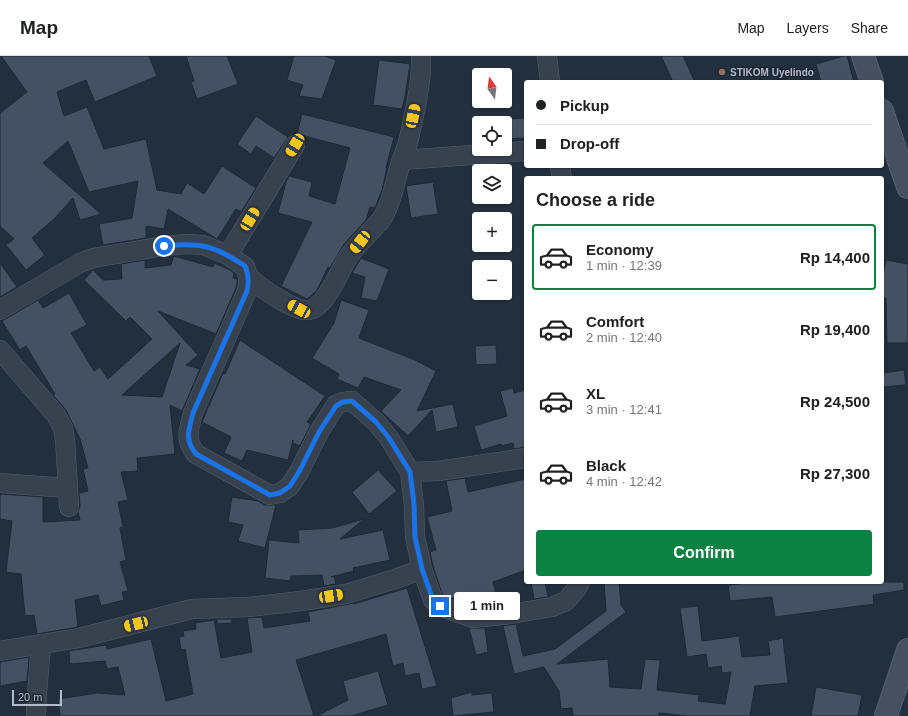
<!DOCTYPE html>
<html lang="en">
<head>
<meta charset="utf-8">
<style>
	body { margin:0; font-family:Arial,sans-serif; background:#f2f2f2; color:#202124; height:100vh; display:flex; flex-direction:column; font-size:15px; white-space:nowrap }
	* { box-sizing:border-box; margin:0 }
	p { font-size:13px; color:#757577 }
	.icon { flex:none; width:22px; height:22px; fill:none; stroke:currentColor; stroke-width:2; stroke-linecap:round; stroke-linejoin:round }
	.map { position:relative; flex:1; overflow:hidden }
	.side { position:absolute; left:524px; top:120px; width:360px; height:408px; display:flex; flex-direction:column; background:#fff; border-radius:4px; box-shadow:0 1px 3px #0004 }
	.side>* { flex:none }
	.guide { position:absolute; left:524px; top:24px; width:360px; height:88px; border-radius:4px; box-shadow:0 1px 3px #0004; display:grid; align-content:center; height:88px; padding:0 12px; background:#fff }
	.needle { width:26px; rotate:346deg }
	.controls { position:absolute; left:472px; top:12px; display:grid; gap:8px }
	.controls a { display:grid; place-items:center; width:40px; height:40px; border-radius:4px; background:#fff; box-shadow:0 1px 3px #0004; font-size:20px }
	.scale { position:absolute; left:12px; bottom:10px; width:50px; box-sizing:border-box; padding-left:4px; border:2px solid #b4bcc9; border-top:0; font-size:11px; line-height:14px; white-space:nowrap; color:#b4bcc9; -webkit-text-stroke:3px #1d2633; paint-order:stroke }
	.end { position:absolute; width:18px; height:18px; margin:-9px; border:5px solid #1a73e8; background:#fff; box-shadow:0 0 0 2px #fff }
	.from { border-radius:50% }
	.bubble { position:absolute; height:28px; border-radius:4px; background:#fff; box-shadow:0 1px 3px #0004; font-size:13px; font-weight:700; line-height:28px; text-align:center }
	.car { position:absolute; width:12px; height:24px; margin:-12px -6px; border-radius:5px; box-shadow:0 0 3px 1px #0007; background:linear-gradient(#f5c518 24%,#345 0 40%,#f5c518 0 76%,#345 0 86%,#f5c518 0) }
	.guide b { display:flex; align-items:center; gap:14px; height:38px; font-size:15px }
	.guide b+b { border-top:1px solid #e0e0e0 }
	.guide i { width:10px; height:10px; background:#202124 }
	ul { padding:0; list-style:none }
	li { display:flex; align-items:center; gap:12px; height:66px; margin:0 8px 6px; padding:0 4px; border:2px solid transparent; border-radius:4px }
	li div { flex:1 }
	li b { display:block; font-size:15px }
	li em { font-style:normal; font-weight:700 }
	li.selected { border-color:#0b8043 }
	li>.icon { width:36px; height:36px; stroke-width:1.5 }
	h2 { padding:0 12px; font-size:18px; line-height:48px }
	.primary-button { display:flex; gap:8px; margin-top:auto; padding:8px 12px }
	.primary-button a { flex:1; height:46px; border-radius:4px; background:#0b8043; color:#fff; font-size:16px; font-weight:700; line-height:46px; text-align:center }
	header { display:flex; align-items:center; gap:24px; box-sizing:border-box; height:56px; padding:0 20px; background:#fff; border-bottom:1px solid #e0e0e0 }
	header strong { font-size:19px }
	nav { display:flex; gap:22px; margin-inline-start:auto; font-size:14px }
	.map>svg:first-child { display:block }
	.building { fill:#455162; stroke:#1f2835; fill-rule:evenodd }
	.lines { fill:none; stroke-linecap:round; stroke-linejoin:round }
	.street-casing { stroke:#565f6c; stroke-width:20 }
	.secondary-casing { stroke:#565f6c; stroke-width:24 }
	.street { stroke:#38414e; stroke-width:19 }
	.secondary { stroke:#465061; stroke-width:22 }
	.route { stroke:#1a73e8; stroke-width:5 }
	.education-dot { fill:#8d6e63; stroke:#1d2633; stroke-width:1.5 }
	.labels { text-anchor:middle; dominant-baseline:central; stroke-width:3; stroke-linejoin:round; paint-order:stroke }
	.poi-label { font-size:10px; font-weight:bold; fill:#b4bcc9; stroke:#1d2633; text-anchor:start }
</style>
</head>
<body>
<header>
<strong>Map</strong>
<nav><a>Map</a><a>Layers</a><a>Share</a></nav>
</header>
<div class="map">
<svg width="908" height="660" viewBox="0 0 908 660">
	<rect width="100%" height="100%" fill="#242f3e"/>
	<g class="building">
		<polygon points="1,0 149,0 157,20 95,46 86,24 57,36 64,60 87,51 104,93 146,83 157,134 181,138 187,127 204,138 222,110 256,132 241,156 236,153 217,183 168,153 164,173 146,170 146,182 103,189 99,168 132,162 138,125 89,136 68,85 43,107 101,158 80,164 73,142 54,163 32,182 45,199 26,214 6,189 14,183 0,170 0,57 27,36"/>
		<polygon points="186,0 227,0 238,28 197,43 191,26 194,25"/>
		<polygon points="294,0 324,0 336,4 322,43 299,40 303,29 287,24"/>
		<polygon points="661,0 683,0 695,26 673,26"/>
		<polygon points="844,0 847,0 854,26 821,26 816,8"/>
		<polygon points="379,4 410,8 405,40 402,53 373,49"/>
		<polygon points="302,58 394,81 386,112 387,111 382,134 375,152 370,151 366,164 344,188 330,212 328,211 317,234 312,239 307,243 281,230 312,166 278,157 286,126 289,120 312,126 309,140 335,148 350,92 297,78"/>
		<polygon points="256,60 288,81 274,102 256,90 251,98 237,88"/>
		<polygon points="526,62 526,82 505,83 504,63"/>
		<polygon points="433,126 438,158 411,162 406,130"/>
		<path d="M174,200L213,211L214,207L230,214L234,217L233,222L237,223V227L236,232L216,278L158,255L198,299L186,309L200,313L182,355L170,349L175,398L137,402L138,415L121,416L128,444L118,446L123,471L120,472L126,504L120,506L128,535L122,536L124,544L101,550L98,539L75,544L78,571L37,578L34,559L25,560L21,518L6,516L12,465L0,463V438L43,441V466L80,464L78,456L80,450L79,437L88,435L83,413L88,412L80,383L66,354L53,339L55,338L26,290L20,294L2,265L38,244L43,252L69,237L87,269L71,277L94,315L100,311L108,323L152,283L130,261L126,265L84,224L93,214L103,224L122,223L121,208L145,204V212L171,209ZM180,287L162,341L122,339Z"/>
		<polygon points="361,202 389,213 377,245 361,242 365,221 352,217"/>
		<polygon points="886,204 908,208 908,287 887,287 886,242 882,241 882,222"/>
		<polygon points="0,207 17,231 0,241"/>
		<polygon points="341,244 369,254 359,282 415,304 436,315 417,355 453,348 458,371 436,376 432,354 408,380 381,355 401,334 364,321 358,332 337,323 339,318 312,302 334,267"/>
		<polygon points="240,284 325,340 307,366 311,368 300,390 293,387 293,384 288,404 247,394 242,405 224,397 231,381 202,366 223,317 225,318"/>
		<polygon points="496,289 497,308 476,309 475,290"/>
		<polygon points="904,314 906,329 882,331 882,317"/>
		<polygon points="513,332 514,337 526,334 526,391 514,393 513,387 502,390 501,388 481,394 474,370 507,360 500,335"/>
		<polygon points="378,414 397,435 369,458 352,436"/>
		<polygon points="465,422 468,436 526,423 526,514 493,526 497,542 482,544 483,550 474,551 465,547 463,540 452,543 442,538 433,510 430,496 436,494 427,461 452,455 446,425"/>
		<polygon points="232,441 258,445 265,449 276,449 265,492 238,485 243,469 228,466"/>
		<polygon points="364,463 340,483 383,474 390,504 353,512 354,515 331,521 334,520 336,528 324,530 322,519 291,520 290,525 265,522 269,484 299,487 298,474 332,472"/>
		<polygon points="531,526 545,526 548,541 534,543"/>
		<polygon points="604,526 619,526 621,549 626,556 557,608 608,603 610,631 641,633 645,603 660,604 657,634 699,639 698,645 725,648 731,616 722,617 721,610 708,612 706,598 687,601 680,552 698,550 702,585 739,580 742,601 770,599 768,585 783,582 788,627 755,630 750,660 688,660 659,657 659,660 573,660 572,652 561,653 559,635 544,611 514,618 503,570 516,568 523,600 555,593 606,555"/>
		<polygon points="757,526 904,526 904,534 873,539 874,548 775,561 772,541 730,545 728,529"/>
		<polygon points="407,532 437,630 422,633 419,617 405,620 403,607 393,610 386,578 296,604 314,660 60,660 58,643 97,637 125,639 118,611 107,613 105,605 70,608 69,595 106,589 107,593 151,583 166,645 193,638 185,593 181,594 179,581 184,580 183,575 196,573 195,567 214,564 221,602 252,596 247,562 262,561 264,572 310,565 308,556 354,547 354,548"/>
		<polygon points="217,563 232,563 232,567 217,568"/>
		<polygon points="469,572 485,572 488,596 476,599"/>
		<polygon points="29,601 27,625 0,630 0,606"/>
		<polygon points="378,615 388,649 351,660 317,660 348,644 343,625"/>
		<polygon points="816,631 862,639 858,660 811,660"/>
		<polygon points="472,636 472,639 492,637 494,656 453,660 451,642"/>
	</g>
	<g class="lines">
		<defs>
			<g id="street">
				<polyline points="547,0 550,26"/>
				<polyline points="402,104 526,95"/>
				<polyline points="560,110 562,122"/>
				<polyline points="228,199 295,89"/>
				<path d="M248,220C258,230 294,256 308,254C325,253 339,216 347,203C354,192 364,182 373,173C377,168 382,164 384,159C393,143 394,129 399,113C401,104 405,96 408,87C414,59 422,28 421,0"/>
				<path d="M0,254L80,207L93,202L164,190L186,188L203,189L228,199L245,211L248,220V228L247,235L193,357C189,374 184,383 196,398L270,439L280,437L290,430L299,416L319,376L336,349L343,346L352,345L376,366L389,382L410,416L414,449L415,481L422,513L433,544L440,550L473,562L511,558L552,551L566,545L577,532L580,526"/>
				<polyline points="0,294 56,359 63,372 65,383 69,451"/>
				<polyline points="410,416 438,415 526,402"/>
				<polyline points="0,427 67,432"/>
				<polyline points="0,595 79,582 192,553 248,551 301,545 346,538 395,523 422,513"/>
				<polyline points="36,660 37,638 41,588"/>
			</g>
			<g id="secondary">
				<polyline points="863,0 872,26"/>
				<polyline points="882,55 908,131"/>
				<polyline points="886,660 908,594"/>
			</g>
		</defs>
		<use href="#street" class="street-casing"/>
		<use href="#secondary" class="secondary-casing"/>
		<use href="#street" class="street"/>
		<use href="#secondary" class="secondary"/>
	</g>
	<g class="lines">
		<path class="route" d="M164,190C201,186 215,190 245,210C249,219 249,226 247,235L193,357C189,374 184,383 196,398L270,439L280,437L290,430L299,416L319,376L336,350L343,346L352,345L376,366L389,382L410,416L414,448L415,481L422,513L433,544L440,550"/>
	</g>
	<circle class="education-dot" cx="722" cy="16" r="4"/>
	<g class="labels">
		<g class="poi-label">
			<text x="730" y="16">STIKOM Uyelindo</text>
		</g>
	</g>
</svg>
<div class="controls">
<a><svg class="needle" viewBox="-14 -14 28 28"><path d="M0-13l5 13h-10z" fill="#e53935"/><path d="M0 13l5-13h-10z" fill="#757577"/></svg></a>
<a><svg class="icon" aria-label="locate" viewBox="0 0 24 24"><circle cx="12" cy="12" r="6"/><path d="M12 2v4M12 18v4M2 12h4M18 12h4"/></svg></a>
<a><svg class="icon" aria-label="layers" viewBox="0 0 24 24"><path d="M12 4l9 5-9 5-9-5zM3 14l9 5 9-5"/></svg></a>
<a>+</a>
<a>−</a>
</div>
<div class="scale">20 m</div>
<i class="end from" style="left:164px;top:190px"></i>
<i class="end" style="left:440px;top:550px"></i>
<div class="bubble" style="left:454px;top:536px;width:66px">1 min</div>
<i class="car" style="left:413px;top:60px;rotate:12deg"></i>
<i class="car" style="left:295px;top:89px;rotate:211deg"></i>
<i class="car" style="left:250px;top:163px;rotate:31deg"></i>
<i class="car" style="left:360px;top:186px;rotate:218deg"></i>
<i class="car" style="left:299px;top:253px;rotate:299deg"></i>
<i class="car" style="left:331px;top:540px;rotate:81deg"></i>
<i class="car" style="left:136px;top:568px;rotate:256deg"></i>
<div class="guide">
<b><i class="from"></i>Pickup</b>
<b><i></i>Drop-off</b>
</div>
<section class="side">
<h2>Choose a ride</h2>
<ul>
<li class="selected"><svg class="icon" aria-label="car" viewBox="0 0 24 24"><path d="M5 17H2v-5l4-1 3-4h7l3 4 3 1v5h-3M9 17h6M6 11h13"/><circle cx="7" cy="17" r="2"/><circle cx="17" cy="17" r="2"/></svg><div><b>Economy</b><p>1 min · 12:39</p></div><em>Rp 14,400</em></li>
<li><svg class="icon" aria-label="car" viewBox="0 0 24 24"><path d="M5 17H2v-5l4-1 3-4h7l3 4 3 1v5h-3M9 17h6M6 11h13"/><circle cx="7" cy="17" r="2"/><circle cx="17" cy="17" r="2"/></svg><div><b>Comfort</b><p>2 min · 12:40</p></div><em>Rp 19,400</em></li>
<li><svg class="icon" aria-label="car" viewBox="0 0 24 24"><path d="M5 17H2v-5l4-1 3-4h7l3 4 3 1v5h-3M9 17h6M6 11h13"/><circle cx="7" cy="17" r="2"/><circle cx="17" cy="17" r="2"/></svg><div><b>XL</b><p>3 min · 12:41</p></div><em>Rp 24,500</em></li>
<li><svg class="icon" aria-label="car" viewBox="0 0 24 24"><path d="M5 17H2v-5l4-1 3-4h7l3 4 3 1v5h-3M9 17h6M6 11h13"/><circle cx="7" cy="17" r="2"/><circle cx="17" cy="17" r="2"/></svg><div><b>Black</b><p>4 min · 12:42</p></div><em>Rp 27,300</em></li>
</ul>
<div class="primary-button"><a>Confirm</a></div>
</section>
</div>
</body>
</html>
